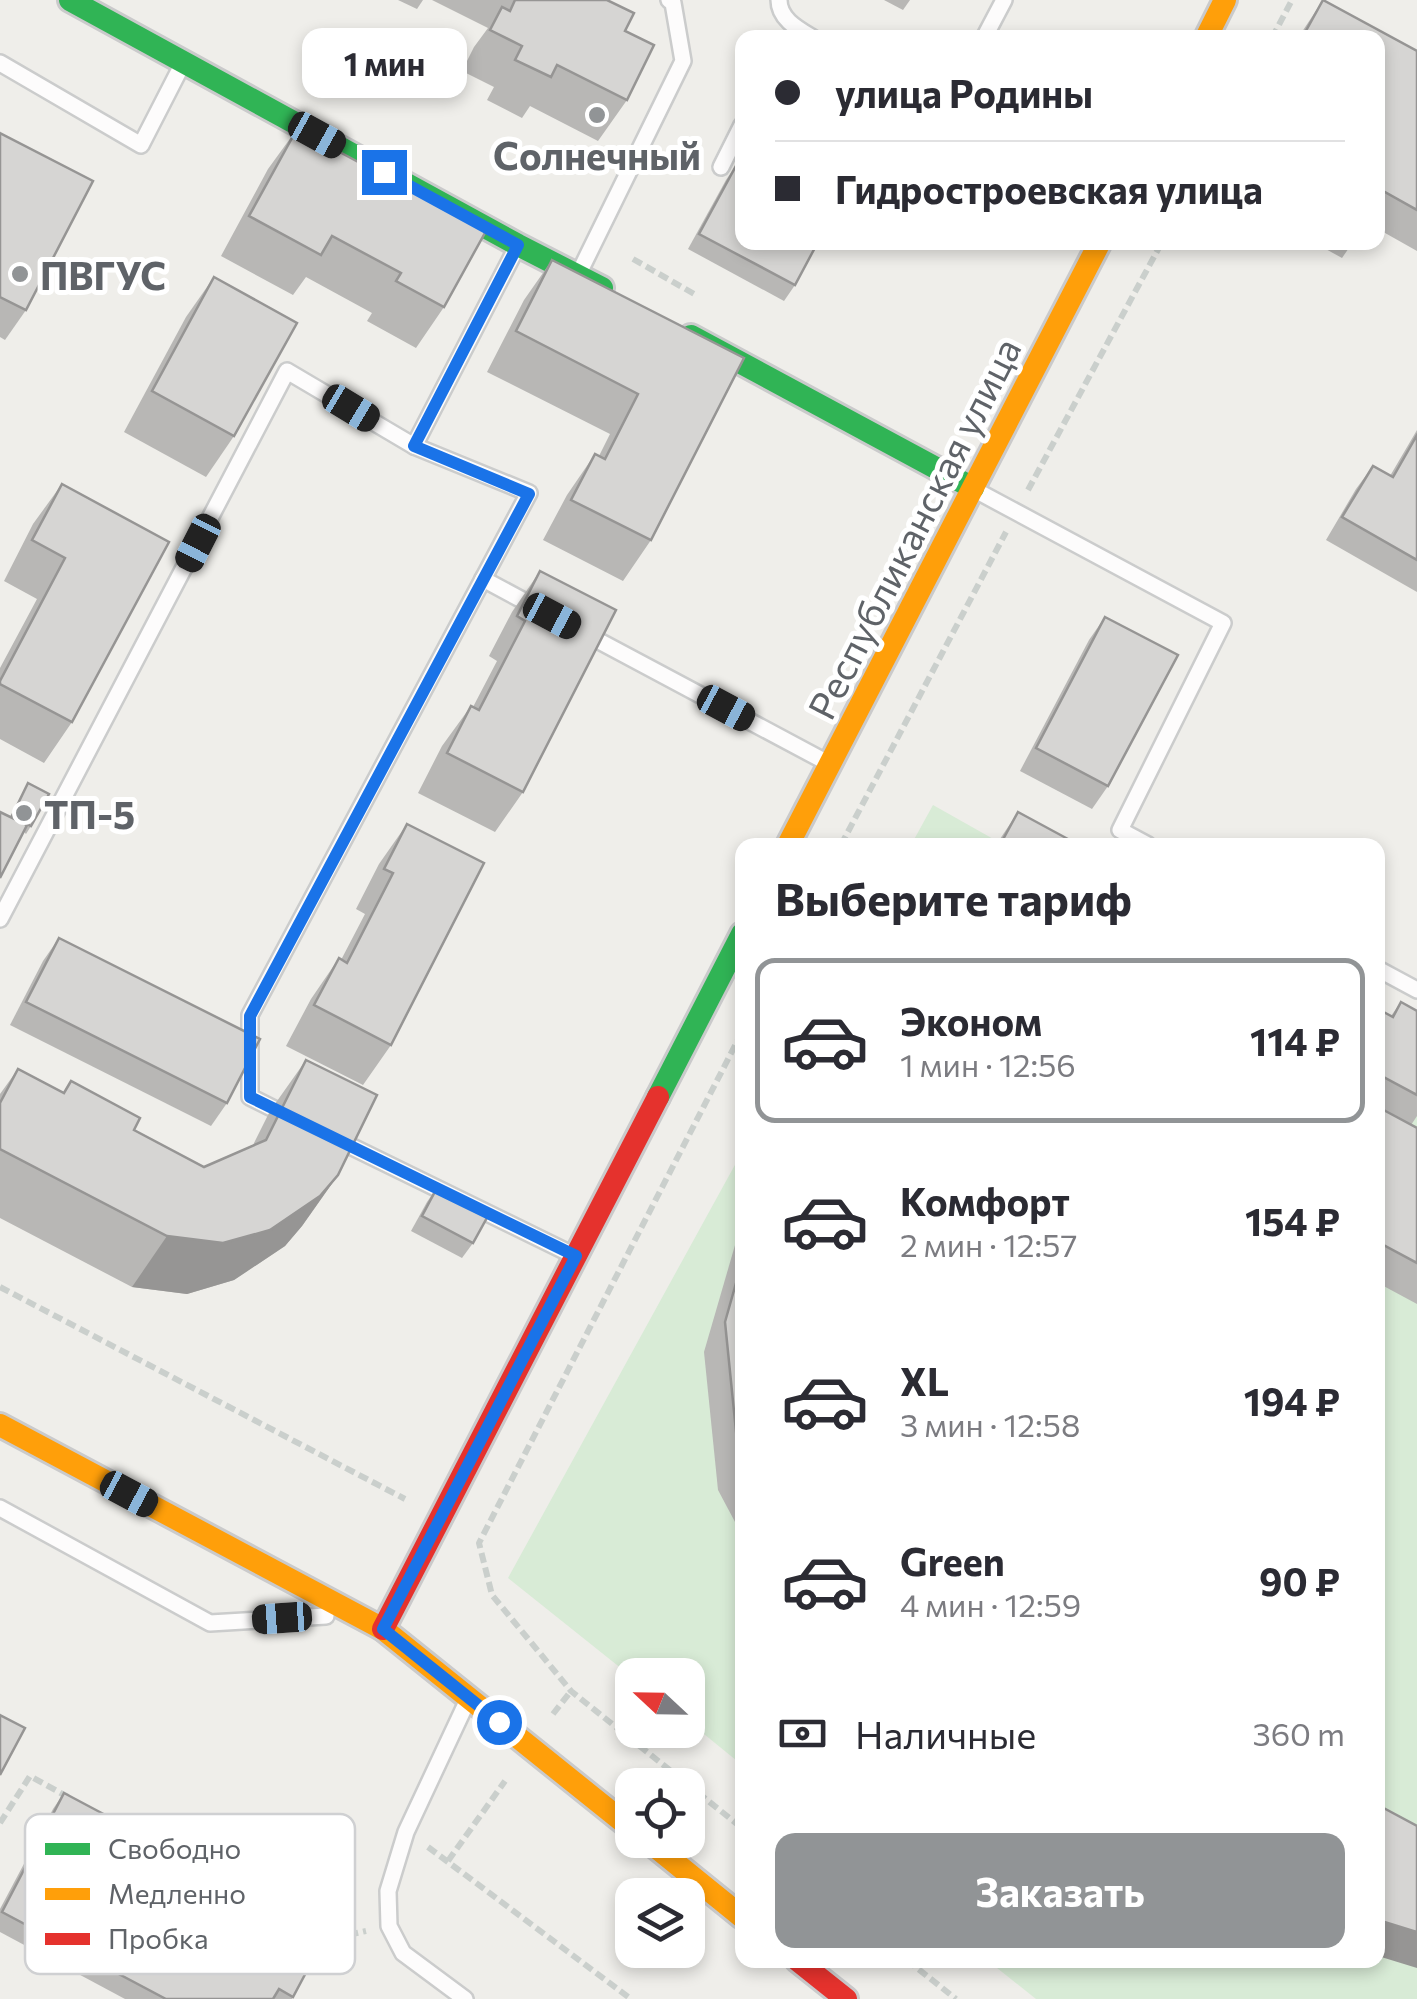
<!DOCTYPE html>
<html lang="ru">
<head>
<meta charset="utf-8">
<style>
	body { margin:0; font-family:Commissioner,sans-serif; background:#f7f7f7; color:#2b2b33; height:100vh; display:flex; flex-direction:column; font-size:38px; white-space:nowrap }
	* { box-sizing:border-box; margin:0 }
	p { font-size:32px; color:#7c7c81 }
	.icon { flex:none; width:55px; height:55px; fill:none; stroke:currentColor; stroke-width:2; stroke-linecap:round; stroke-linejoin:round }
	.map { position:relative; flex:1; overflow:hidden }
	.panel { position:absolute; left:735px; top:838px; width:650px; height:1130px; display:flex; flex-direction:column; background:#fff; border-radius:20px; box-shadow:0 5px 15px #0003 }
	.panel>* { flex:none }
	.top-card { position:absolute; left:735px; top:30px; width:650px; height:220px; border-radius:20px; box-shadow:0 5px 15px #0003; display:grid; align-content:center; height:220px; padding:0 40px; background:#fff }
	.needle { width:65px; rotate:292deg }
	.fabs { position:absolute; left:615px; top:1658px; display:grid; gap:20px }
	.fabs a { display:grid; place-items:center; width:90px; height:90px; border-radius:20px; background:#fff; box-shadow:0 5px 15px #0003; font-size:50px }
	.end { position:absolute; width:45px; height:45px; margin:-22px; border:12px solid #1a73e8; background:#fff; box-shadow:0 0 0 5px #fff }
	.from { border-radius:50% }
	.bubble { position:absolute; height:70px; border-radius:20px; background:#fff; box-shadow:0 5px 15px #0003; font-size:32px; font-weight:700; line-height:70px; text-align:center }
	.car { position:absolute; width:30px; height:60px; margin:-30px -15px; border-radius:12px; box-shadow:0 0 8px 2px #0007; background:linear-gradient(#222 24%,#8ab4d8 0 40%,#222 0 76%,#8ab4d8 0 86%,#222 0) }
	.top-card b { display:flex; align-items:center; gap:35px; height:95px; font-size:38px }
	.top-card b+b { border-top:2px solid #e1e1e2 }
	.top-card i { width:25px; height:25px; background:#2b2b33 }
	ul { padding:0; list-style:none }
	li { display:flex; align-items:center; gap:30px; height:165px; margin:0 20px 15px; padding:0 20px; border:5px solid transparent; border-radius:20px }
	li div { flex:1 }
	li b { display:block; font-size:38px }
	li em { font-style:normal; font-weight:700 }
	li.current { border-color:#919496 }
	li>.icon { width:90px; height:90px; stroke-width:1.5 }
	h2 { padding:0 40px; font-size:45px; line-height:120px }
	.pay { display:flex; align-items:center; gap:25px; height:110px; padding:0 40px; font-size:38px }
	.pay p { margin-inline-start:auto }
	.button { display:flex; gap:20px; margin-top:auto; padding:20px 40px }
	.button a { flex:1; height:115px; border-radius:20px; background:#919496; color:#fff; font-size:40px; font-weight:700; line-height:115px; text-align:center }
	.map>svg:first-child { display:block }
	.green { fill:#d8ebd6 }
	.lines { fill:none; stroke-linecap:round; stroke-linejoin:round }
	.lane-casing { stroke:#cbcccc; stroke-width:20 }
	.fast-casing { stroke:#cacacb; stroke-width:28 }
	.slow-casing { stroke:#cacacb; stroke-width:28 }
	.jam-casing { stroke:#cacacb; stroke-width:28 }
	.path { stroke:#cacfcc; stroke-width:6; stroke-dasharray:10 5; stroke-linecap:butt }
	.lane { stroke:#fdfcfc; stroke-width:15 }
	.fast { stroke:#30b455; stroke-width:22 }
	.slow { stroke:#ff9f0a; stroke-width:22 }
	.jam { stroke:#e5322d; stroke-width:22 }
	.wall { fill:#b8b7b5 }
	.shaded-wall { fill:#969594 }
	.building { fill:#d6d5d3; stroke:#969594; stroke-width:2.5 }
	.route { stroke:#1a73e8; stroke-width:12 }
	.poi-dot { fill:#919496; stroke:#fff; stroke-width:4 }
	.labels { text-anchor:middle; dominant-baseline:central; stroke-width:10; stroke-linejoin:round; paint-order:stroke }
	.poi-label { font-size:38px; font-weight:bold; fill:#5f6368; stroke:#fff; text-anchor:start }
	.street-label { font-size:38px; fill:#5f6368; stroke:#fff }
	.key { fill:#fff; stroke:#cfd0d2; stroke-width:2.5 }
	.key-label { font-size:28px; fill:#5f6368 }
</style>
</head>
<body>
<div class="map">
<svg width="1417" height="1999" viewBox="0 0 1417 1999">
	<rect width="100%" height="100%" fill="#efeeea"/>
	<g class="green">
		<polygon points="933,805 1004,845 911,845"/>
		<polygon points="1378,1036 1417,1052 1417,1999 1036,1999 987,1960 1378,1960"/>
		<polygon points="742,1152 742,1765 688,1721 688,1675 632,1675 632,1677 508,1578"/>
	</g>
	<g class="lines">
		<defs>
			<g id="lane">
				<path d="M779,0C779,19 798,29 813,38"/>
				<polyline points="984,38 1004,0"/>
				<polyline points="0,63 141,145 181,67"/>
				<polyline points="721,167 742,125"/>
				<polyline points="580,271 683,61 673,3 669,0"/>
				<polyline points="414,446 516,249"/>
				<polyline points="977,491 1223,623 1120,830 1148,845"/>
				<polyline points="483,579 537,608"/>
				<polyline points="584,633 828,763"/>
				<polyline points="0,919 287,371 414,446 529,493 250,1015 250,1097 288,1116"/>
				<polyline points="1378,969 1417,990"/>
				<polyline points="336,1139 571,1254"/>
				<polyline points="0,1508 210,1623 326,1616"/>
				<polyline points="465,1999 403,1953 389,1926 388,1891 406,1832 465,1706"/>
			</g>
			<g id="fast">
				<polyline points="70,0 518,245 602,288"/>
				<polyline points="691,336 973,488"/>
				<polyline points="658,1097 742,934"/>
			</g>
			<g id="slow">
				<polyline points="1206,38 1225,0"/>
				<polyline points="788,845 1100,242"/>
				<polyline points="0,1425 383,1629 632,1829"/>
				<polyline points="647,1840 742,1917"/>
			</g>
			<g id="jam">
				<polyline points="383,1629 658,1097"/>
				<polyline points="797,1960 846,1999"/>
			</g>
		</defs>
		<use href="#lane" class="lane-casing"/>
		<use href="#fast" class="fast-casing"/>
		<use href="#slow" class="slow-casing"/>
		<use href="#jam" class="jam-casing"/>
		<g class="path">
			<polyline points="1272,38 1292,0"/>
			<polyline points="633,259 696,295"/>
			<polyline points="1028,490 1162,242"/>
			<polyline points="841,845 1006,532"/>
			<polyline points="742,1032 479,1543 492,1595 571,1691 742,1828"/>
			<polyline points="0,1287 405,1499"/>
			<polyline points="553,1714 571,1691"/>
			<polyline points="0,1823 30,1776 68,1797"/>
			<polyline points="428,1847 631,1999"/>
			<polyline points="448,1861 505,1781"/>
			<polyline points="320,1934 330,1939 366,1931"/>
			<polyline points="907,1960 956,1999"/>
		</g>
		<use href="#lane" class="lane"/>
		<use href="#fast" class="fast"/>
		<use href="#slow" class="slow"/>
		<use href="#jam" class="jam"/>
	</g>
	<g class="wall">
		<polygon points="398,0 423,0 417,9"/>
		<polygon points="432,0 607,0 625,31 627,100 598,141 530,106 522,118 487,100 494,87 462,71 474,47 488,28"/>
		<polygon points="884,0 910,0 903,10"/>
		<polygon points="1323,0 1417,51 1417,251 1378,229 1378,38 1298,38"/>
		<polygon points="297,129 444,307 416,348 367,321 372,313 306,277 293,295 221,256 268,169"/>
		<polygon points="0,133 26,310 5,340 0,337"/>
		<polygon points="737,164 795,285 784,301 688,249 726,180"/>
		<polygon points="1313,242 1353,242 1342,258"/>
		<polygon points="552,260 744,358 651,540 623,581 543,540 567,495 595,454 599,456 610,434 487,372 524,300"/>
		<polygon points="214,277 234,436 206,477 124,432 186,317"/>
		<polygon points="1417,430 1417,592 1326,540 1356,489 1373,466 1390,476"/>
		<polygon points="62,484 72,722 44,763 0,739 0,668 37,599 4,581 33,524"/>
		<polygon points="540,571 523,792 495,832 418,793 442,746 471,706 473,707 497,661 489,656 512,612"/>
		<polygon points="1105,617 1108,786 1092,809 1020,771 1089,640"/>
		<polygon points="28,783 31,826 26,834 10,817"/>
		<polygon points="1018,812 1079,845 996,845"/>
		<polygon points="407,824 391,1045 363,1085 286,1046 311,999 339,958 341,960 365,914 356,909 379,864"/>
		<polygon points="59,938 227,1103 211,1126 10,1025 43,961"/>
		<polygon points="1401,1002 1417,1011 1417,1116 1411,1125 1417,1128 1417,1304 1378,1283 1378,1009 1391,1016"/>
		<polygon points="306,1060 338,1175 302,1226 285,1246 234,1280 187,1294 132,1287 0,1218 0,1094 18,1069 63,1093 71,1081 134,1130 204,1167 253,1145 270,1111"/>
		<polygon points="438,1186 473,1243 462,1258 411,1231 427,1202"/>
		<polygon points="742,1221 742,1535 718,1490 704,1352"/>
		<polygon points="64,1793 327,1933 292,1999 125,1999 0,1932 0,1909 53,1809"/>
	</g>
	<g class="shaded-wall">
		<polygon points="338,1175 302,1226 285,1246 234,1280 187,1294 132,1287 167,1236"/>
		<polygon points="1378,1920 1417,1932 1417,1968 1378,1956"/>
	</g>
	<g class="building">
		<polygon points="515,0 607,0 634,13 625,31 654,45 627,100 557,65 551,77 515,60 522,46 490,30 502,7 510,11"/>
		<polygon points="1323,0 1417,51 1417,210 1383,191 1378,200 1378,38 1302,38"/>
		<polygon points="297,129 486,231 444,307 396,281 401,273 332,236 321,255 249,216"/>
		<polygon points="0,133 93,181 26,310 0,297"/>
		<polygon points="737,164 742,167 742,242 818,242 795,285 699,234"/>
		<polygon points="552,260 744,358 651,540 571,500 595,454 605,459 638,394 516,331"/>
		<polygon points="214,277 297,323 234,436 152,391"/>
		<polygon points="1417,435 1417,560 1342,517 1373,466 1393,477"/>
		<polygon points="62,484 169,542 72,722 0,684 0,681 65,558 32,540"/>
		<polygon points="540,571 616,610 523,792 447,753 471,706 479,710 525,621 517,616"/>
		<polygon points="1105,617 1178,655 1108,786 1036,748"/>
		<polygon points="28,783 49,794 31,826 12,816"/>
		<polygon points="0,812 27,825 0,878"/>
		<polygon points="1018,812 1079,845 1000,845"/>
		<polygon points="407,824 484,863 391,1045 314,1005 339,958 347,963 393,873 384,869"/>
		<polygon points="59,938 260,1039 227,1103 26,1002"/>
		<polygon points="1401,1002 1417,1011 1417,1095 1378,1074 1378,1009 1393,1017"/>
		<polygon points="306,1060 377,1095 338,1175 320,1196 270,1230 223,1243 167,1236 0,1149 0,1103 18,1069 64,1093 71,1081 140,1118 134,1130 204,1167 266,1140"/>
		<polygon points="1378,1107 1417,1128 1417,1263 1378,1242"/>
		<polygon points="438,1186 489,1214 473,1243 422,1216"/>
		<polygon points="742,1262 742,1467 739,1461 725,1322"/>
		<polygon points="0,1715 25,1728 0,1775"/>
		<polygon points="64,1793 327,1933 293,1997 279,1989 273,1999 166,1999 2,1912"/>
		<polygon points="1378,1805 1417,1826 1417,1932 1378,1920"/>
	</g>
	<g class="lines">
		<polyline class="route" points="384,172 518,245 414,446 529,494 250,1016 250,1097 576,1256 383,1629 499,1722"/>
	</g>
	<g class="poi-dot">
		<circle cx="597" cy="115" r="10"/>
		<circle cx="20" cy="274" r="10"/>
		<circle cx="24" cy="813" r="10"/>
	</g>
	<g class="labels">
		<g class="poi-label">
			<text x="597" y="154" text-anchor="middle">Солнечный</text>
			<text x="40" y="274">ПВГУС</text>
			<text x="44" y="813">ТП-5</text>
		</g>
		<g class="street-label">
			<text transform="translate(913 528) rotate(-63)">Республиканская улица</text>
		</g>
	</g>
	<rect x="25" y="1814" width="330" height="160" rx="15" class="key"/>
	<rect x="45" y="1843" width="45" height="12" fill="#30b455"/>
	<rect x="45" y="1888" width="45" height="12" fill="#ff9f0a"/>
	<rect x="45" y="1933" width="45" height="12" fill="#e5322d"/>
	<g class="key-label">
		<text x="108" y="1859">Свободно</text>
		<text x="108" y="1904">Медленно</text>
		<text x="108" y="1949">Пробка</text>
	</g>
</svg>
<div class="fabs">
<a><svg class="needle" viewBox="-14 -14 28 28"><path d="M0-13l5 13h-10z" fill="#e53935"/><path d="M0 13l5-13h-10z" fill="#7c7c81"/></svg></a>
<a><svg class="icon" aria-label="locate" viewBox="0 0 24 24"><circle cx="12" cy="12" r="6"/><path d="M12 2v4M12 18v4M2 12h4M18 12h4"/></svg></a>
<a><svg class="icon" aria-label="layers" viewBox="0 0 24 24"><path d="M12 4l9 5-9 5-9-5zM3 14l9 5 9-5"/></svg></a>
</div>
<i class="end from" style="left:499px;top:1722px"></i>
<i class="end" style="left:384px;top:172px"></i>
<div class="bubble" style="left:302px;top:28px;width:165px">1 мин</div>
<i class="car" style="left:317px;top:135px;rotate:119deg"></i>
<i class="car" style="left:351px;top:408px;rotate:121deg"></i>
<i class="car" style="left:198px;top:543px;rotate:207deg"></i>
<i class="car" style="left:552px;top:616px;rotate:118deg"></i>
<i class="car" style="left:726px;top:708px;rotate:118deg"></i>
<i class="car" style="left:129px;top:1494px;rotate:118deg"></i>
<i class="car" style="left:282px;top:1618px;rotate:266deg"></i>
<div class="top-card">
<b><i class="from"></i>улица Родины</b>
<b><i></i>Гидростроевская улица</b>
</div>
<section class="panel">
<h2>Выберите тариф</h2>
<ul>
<li class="current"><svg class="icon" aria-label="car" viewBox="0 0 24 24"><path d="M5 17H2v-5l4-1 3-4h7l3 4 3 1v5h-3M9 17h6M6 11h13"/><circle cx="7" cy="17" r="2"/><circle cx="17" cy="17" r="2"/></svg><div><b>Эконом</b><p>1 мин · 12:56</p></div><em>114 ₽</em></li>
<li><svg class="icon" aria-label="car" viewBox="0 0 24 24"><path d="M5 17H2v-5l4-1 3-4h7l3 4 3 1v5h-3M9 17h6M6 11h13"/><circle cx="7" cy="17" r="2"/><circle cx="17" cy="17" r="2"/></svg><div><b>Комфорт</b><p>2 мин · 12:57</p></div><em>154 ₽</em></li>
<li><svg class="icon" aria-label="car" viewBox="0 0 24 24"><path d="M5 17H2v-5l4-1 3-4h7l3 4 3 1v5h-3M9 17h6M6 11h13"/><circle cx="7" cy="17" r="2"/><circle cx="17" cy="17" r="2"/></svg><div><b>XL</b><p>3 мин · 12:58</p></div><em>194 ₽</em></li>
<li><svg class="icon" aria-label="car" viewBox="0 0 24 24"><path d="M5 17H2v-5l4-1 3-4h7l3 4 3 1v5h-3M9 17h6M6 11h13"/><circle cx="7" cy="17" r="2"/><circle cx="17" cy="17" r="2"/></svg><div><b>Green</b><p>4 мин · 12:59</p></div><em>90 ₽</em></li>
</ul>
<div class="pay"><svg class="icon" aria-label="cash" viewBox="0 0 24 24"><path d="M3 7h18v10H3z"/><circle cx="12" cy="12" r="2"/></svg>Наличные<p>360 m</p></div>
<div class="button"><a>Заказать</a></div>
</section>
</div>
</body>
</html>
